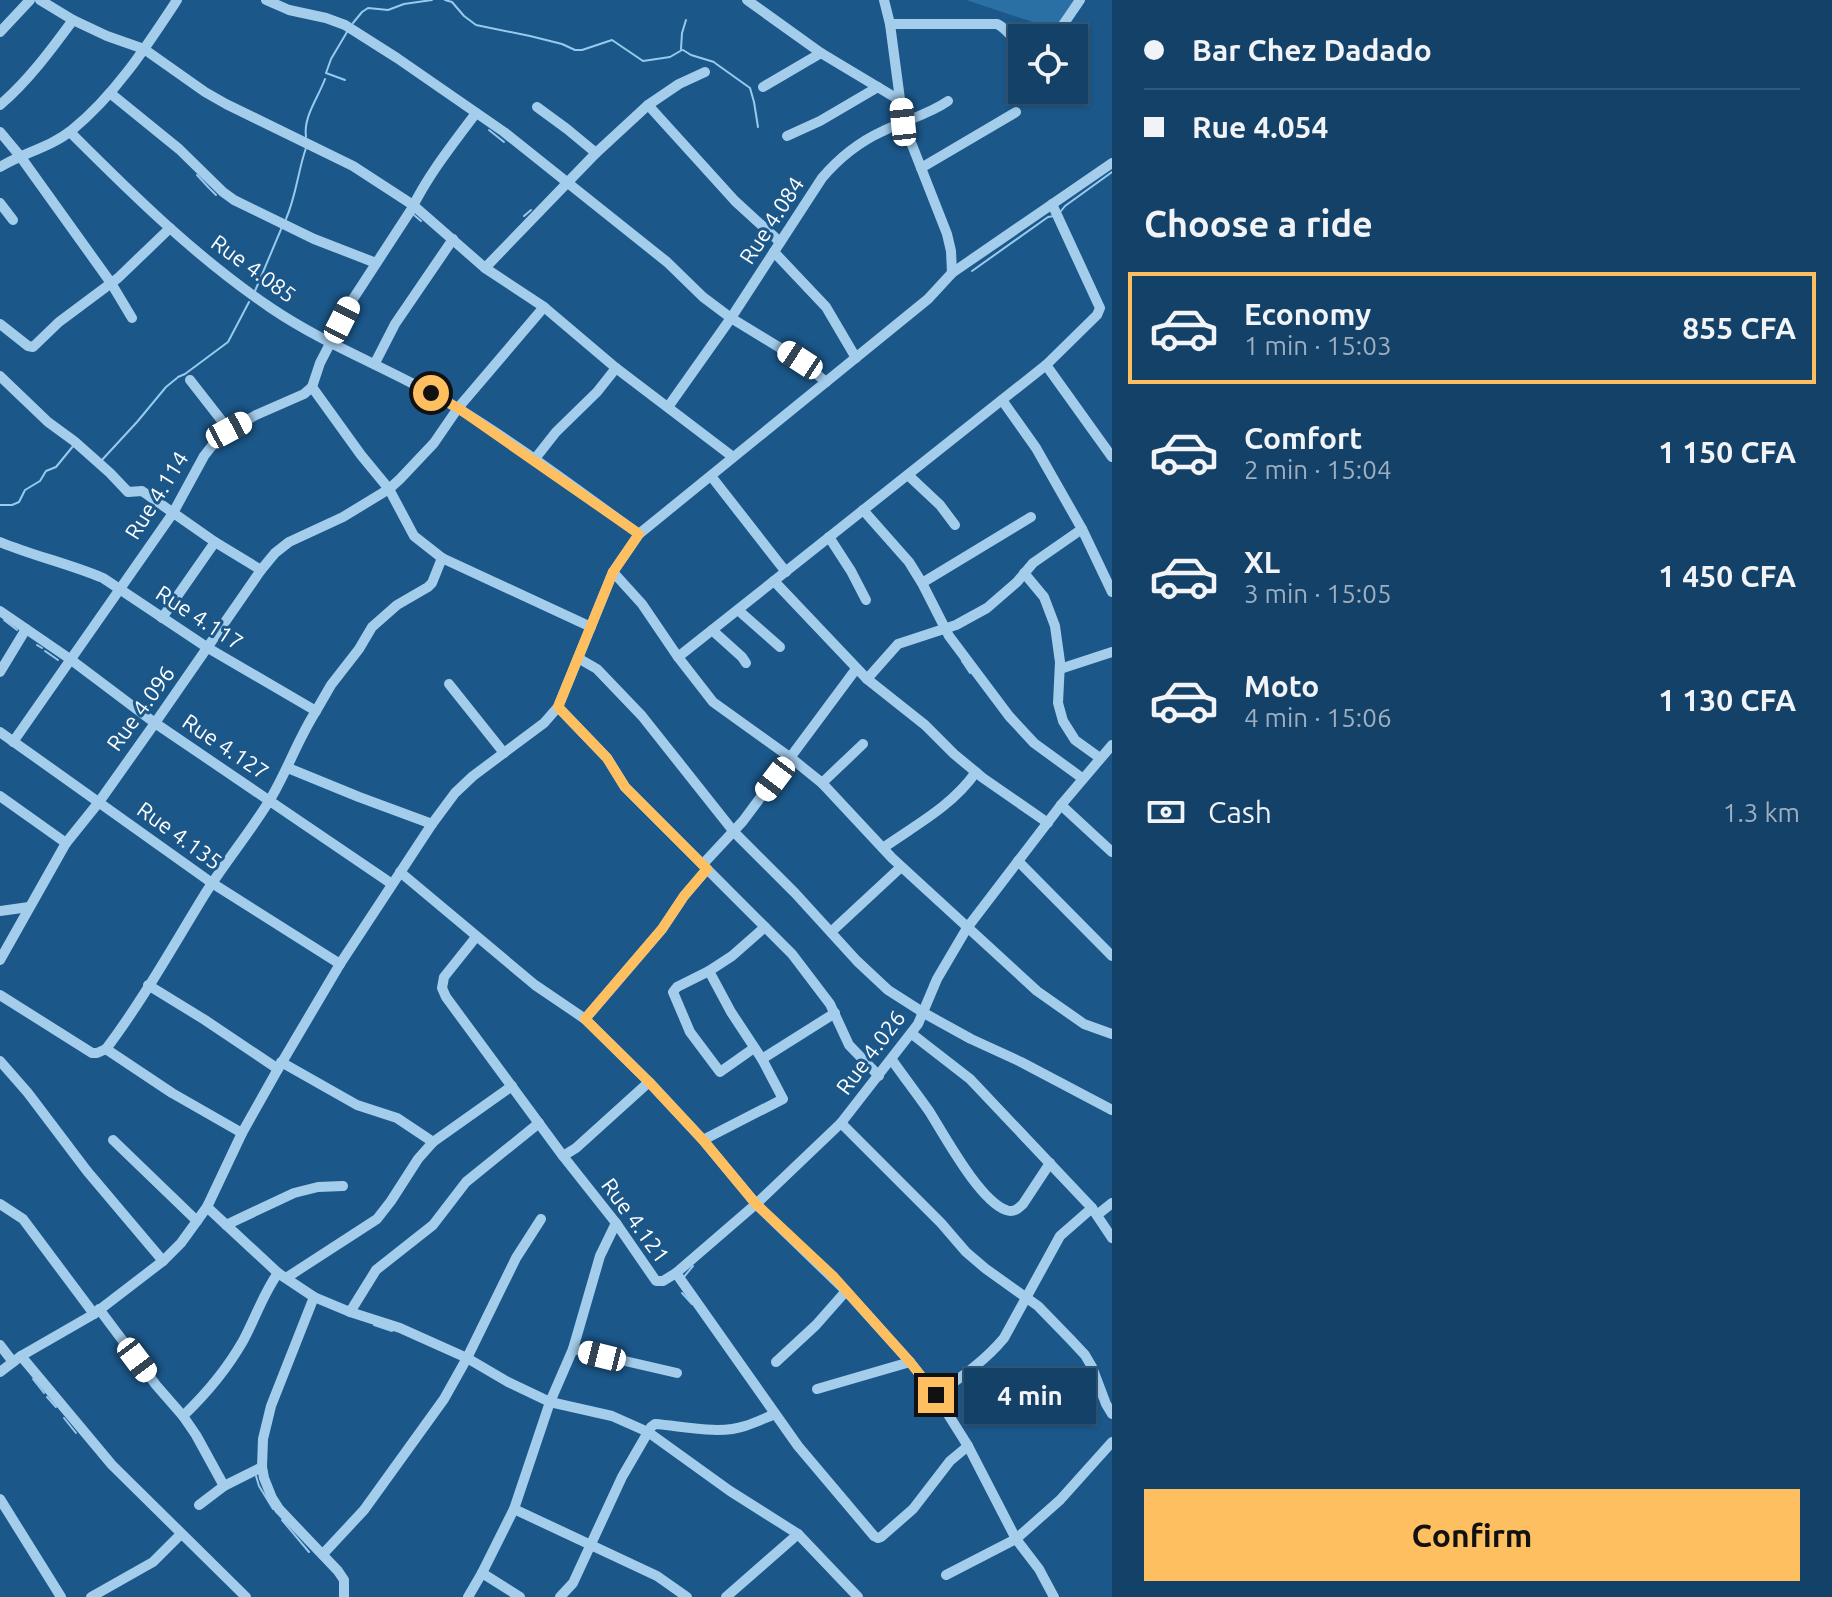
<!DOCTYPE html>
<html lang="en">
<head>
<meta charset="utf-8">
<style>
	body { margin:0; font-family:Ubuntu,sans-serif; background:#1d486d; color:#f1f3f6; height:100vh; display:flex; flex-direction:column; font-size:30px; white-space:nowrap }
	* { box-sizing:border-box; margin:0 }
	p { font-size:26px; color:#9dafc0 }
	.icon { flex:none; width:44px; height:44px; fill:none; stroke:currentColor; stroke-width:2; stroke-linecap:round; stroke-linejoin:round }
	.map { position:relative; flex:1; overflow:hidden }
	.drawer { display:flex; flex-direction:column; background:#144167; width:720px }
	.drawer>* { flex:none }
	.top-card { display:grid; align-content:center; height:176px; padding:0 32px; background:#144167 }
	.controls { position:absolute; left:1008px; top:24px; display:grid; gap:16px }
	.controls a { display:grid; place-items:center; width:80px; height:80px; border-radius:0px; background:#144167; box-shadow:0 2px 6px #0004,0 0 0 2px #335a7b; font-size:40px }
	.end { position:absolute; width:36px; height:36px; margin:-18px; border:10px solid #febf61; background:#111; box-shadow:0 0 0 4px #111 }
	.from { border-radius:50% }
	.bubble { position:absolute; height:56px; border-radius:0px; background:#144167; box-shadow:0 2px 6px #0004,0 0 0 2px #335a7b; font-size:26px; font-weight:700; line-height:56px; text-align:center }
	.car { position:absolute; width:24px; height:48px; margin:-24px -12px; border-radius:10px; box-shadow:0 0 6px 2px #0007; background:linear-gradient(#fff 24%,#345 0 40%,#fff 0 76%,#345 0 86%,#fff 0) }
	.top-card b { display:flex; align-items:center; gap:28px; height:76px; font-size:30px }
	.top-card b+b { border-top:2px solid #335a7b }
	.top-card i { width:20px; height:20px; background:#f1f3f6 }
	ul { padding:0; list-style:none }
	li { display:flex; align-items:center; gap:24px; height:112px; margin:0 16px 12px; padding:0 16px; border:4px solid transparent; border-radius:0px }
	li div { flex:1 }
	li b { display:block; font-size:30px }
	li em { font-style:normal; font-weight:700 }
	li.selected { border-color:#febf61 }
	li>.icon { width:72px; height:72px; stroke-width:1.5 }
	h2 { padding:0 32px; font-size:36px; line-height:96px }
	.pay { display:flex; align-items:center; gap:20px; height:88px; padding:0 32px; font-size:30px }
	.pay p { margin-inline-start:auto }
	.button { display:flex; gap:16px; margin-top:auto; padding:16px 32px }
	.button a { flex:1; height:92px; border-radius:0px; background:#febf61; color:#111; font-size:32px; font-weight:700; line-height:92px; text-align:center }
	main { display:flex; flex:1; min-height:0 }
	.map>svg:first-child { display:block }
	.green { fill:#2b70a5 }
	.lines { fill:none; stroke-linecap:round; stroke-linejoin:round }
	.stream { stroke:#97caee; stroke-width:2 }
	.minor { stroke:#a4cdec; stroke-width:10 }
	.route { stroke:#febf61; stroke-width:10 }
	.labels { text-anchor:middle; dominant-baseline:central; stroke-width:6; stroke-linejoin:round; paint-order:stroke }
	.street-label { font-size:22px; fill:#fff; stroke:#1b5789 }
</style>
</head>
<body>
<main>
<div class="map">
<svg width="1112" height="1597" viewBox="0 0 1112 1597">
	<rect width="100%" height="100%" fill="#1b5789"/>
	<polygon class="green" points="966,0 1077,0 1073,7 1054,29"/>
	<g class="lines">
		<g class="stream">
			<polyline points="445,0 452,2 464,16 476,25 530,36 562,44 575,50 582,50 612,40 643,61 670,57 682,50"/>
			<polyline points="353,23 362,12 368,8 388,10 404,4 432,0"/>
			<polyline points="681,49 682,33 686,20"/>
			<polyline points="683,50 691,55 714,62"/>
			<polyline points="715,63 750,88 754,102 758,127"/>
			<polyline points="345,80 326,73 331,59 347,32"/>
			<polyline points="489,130 504,142"/>
			<path d="M306,137C303,117 318,98 325,79"/>
			<polyline points="197,175 209,188"/>
			<polyline points="210,189 216,195"/>
			<polyline points="1061,211 1065,206 1112,172"/>
			<polyline points="414,215 421,221"/>
			<polyline points="524,216 531,210"/>
			<path d="M286,219C296,196 298,171 306,148"/>
			<polyline points="972,271 1048,217 1054,216"/>
			<polyline points="255,291 282,227"/>
			<polyline points="178,377 185,374 228,342 249,302"/>
			<polyline points="101,461 137,422 166,387 177,378"/>
			<polyline points="0,505 12,505 19,502 25,490 40,481 46,471 56,467 74,445"/>
			<polyline points="4,620 17,630"/>
			<polyline points="37,645 42,648"/>
			<polyline points="45,651 58,660"/>
			<polyline points="962,661 970,673"/>
			<polyline points="683,1278 693,1266"/>
			<polyline points="682,1293 692,1304"/>
			<polyline points="374,1325 392,1331"/>
			<polyline points="33,1379 44,1393"/>
			<polyline points="47,1397 56,1407"/>
			<polyline points="64,1418 76,1433"/>
			<polyline points="256,1476 259,1486 273,1509"/>
			<polyline points="282,1520 309,1552"/>
		</g>
		<g class="minor">
			<polyline points="40,0 73,20 107,36 144,49 205,92 226,104 353,166 413,205 485,268 544,307 616,368 733,457"/>
			<polyline points="266,0 289,10 326,18 345,25 397,58 504,132 667,262 703,297 731,318 800,360 826,382"/>
			<polyline points="747,0 821,53 901,101"/>
			<polyline points="884,0 890,24 903,122 947,234 951,251 952,273"/>
			<path d="M890,24H997C1007,28 1012,40 1022,46"/>
			<polyline points="0,32 30,0"/>
			<polyline points="1054,38 1080,0"/>
			<polyline points="763,87 821,53"/>
			<polyline points="110,93 179,149 223,192 234,200 314,239 376,263"/>
			<path d="M0,105C28,81 51,50 73,20"/>
			<polyline points="648,105 735,201 780,242"/>
			<polyline points="537,107 567,129 596,153"/>
			<polyline points="0,132 20,156 111,283 132,318"/>
			<path d="M70,132C133,195 197,258 271,308C330,348 399,372 459,409C521,447 580,492 639,534"/>
			<polyline points="787,136 820,121 878,87"/>
			<path d="M0,167C23,153 51,147 72,130C115,95 146,47 177,0"/>
			<polyline points="921,168 1016,112"/>
			<polyline points="0,203 13,220"/>
			<polyline points="774,252 826,307 856,358"/>
			<polyline points="485,268 596,153 648,105 679,84 705,72"/>
			<polyline points="0,324 28,346 33,347 59,322 118,278 170,228"/>
			<polyline points="375,363 395,324 453,239"/>
			<polyline points="1046,365 1112,457"/>
			<polyline points="0,376 48,422 74,441 110,473 128,492 142,491 215,542 261,570 155,723 99,802 66,843 0,960"/>
			<polyline points="190,380 229,430"/>
			<polyline points="312,387 361,455 389,489 414,536 442,558 591,627"/>
			<polyline points="1002,400 1036,448 1082,529 1112,592"/>
			<path d="M668,407L731,318L822,178C839,158 859,142 883,131C905,120 928,115 948,101"/>
			<polyline points="534,460 556,432 597,392 616,368"/>
			<polyline points="908,475 940,505 955,525"/>
			<polyline points="711,476 786,572"/>
			<polyline points="863,510 909,562 922,583 949,636 1009,716 1034,743 1082,778"/>
			<polyline points="829,537 851,571 866,600"/>
			<path d="M0,542C34,556 70,564 103,578L208,648L316,711C298,739 288,769 271,798C251,831 226,861 205,894C173,946 143,1000 106,1049"/>
			<polyline points="261,570 275,553 289,542 343,517 389,489 400,479 434,443 458,408 544,307"/>
			<polyline points="613,572 642,604 678,657 713,702 791,758 822,783 892,858 1037,991 1084,1024 1112,1034"/>
			<polyline points="1024,573 1044,597 1055,626 1060,662 1058,703 1063,721 1075,740 1100,758"/>
			<polyline points="774,581 867,679 925,725 954,754 983,778 1048,823"/>
			<polyline points="922,583 1031,517"/>
			<polyline points="738,610 780,647"/>
			<polyline points="0,611 70,659 155,723 392,884"/>
			<polyline points="162,618 215,542"/>
			<polyline points="712,630 742,657 746,663"/>
			<polyline points="678,657 1046,365 1097,315 1100,308 1052,204"/>
			<polyline points="578,658 597,669 642,716 734,832 795,893 857,961 888,990 924,1013 971,1039 1021,1062 1112,1110"/>
			<polyline points="1060,669 1112,652"/>
			<polyline points="0,672 26,629"/>
			<polyline points="867,679 898,644 956,625 987,608 1017,582 1033,563 1082,529"/>
			<polyline points="449,684 504,753"/>
			<polyline points="558,707 607,758 625,787 792,954 830,1004 849,1045 879,1076"/>
			<polyline points="316,711 331,685 359,649 372,627 397,605 428,587 432,583 442,558"/>
			<polyline points="0,732 212,883 340,964"/>
			<path d="M13,742L173,513L204,456L215,442L229,430L256,415L304,394L312,387L320,363L353,299L411,210C428,175 452,145 476,113"/>
			<polyline points="288,768 359,797 432,824"/>
			<polyline points="822,783 863,744"/>
			<polyline points="0,796 66,843"/>
			<polyline points="1061,805 1112,852"/>
			<path d="M883,848C917,824 951,807 976,772"/>
			<polyline points="1018,861 1112,956"/>
			<polyline points="703,864 743,821 856,669"/>
			<polyline points="400,872 535,985 585,1019 649,1082 703,1140 756,1204 846,1291 910,1362 936,1395 968,1446 1016,1539 1039,1569 1054,1597"/>
			<polyline points="0,911 29,907"/>
			<polyline points="831,932 901,867"/>
			<polyline points="476,937 444,977 442,988 446,997 563,1156 616,1223 656,1281 663,1281 676,1273 798,1446 874,1536 878,1538 881,1537 913,1509 950,1461 968,1446"/>
			<polyline points="709,971 677,987 673,992 690,1032 720,1072 754,1048"/>
			<polyline points="148,985 205,1020 278,1069"/>
			<polyline points="0,995 92,1053 97,1053 106,1049"/>
			<polyline points="585,1019 662,929 684,896 707,869"/>
			<polyline points="912,1034 970,1079 1092,1208 1112,1238"/>
			<polyline points="106,1049 172,1093 242,1133"/>
			<polyline points="762,1059 835,1013"/>
			<path d="M892,1060C904,1077 917,1094 929,1111C945,1136 979,1200 1006,1210C1013,1213 1018,1209 1023,1204L1050,1163"/>
			<polyline points="0,1061 28,1093 87,1171 163,1261"/>
			<polyline points="281,1062 357,1105 397,1118 433,1142"/>
			<polyline points="841,1123 941,1223 966,1252 986,1269 1038,1306 1071,1340 1085,1355 1092,1367 1106,1404 1112,1414"/>
			<polyline points="113,1140 197,1221"/>
			<polyline points="703,1140 783,1099 762,1059 731,1012 709,971 732,956 765,927"/>
			<polyline points="563,1156 576,1148 649,1082"/>
			<polyline points="0,1204 23,1219 94,1314"/>
			<polyline points="207,1207 278,1273 314,1297 350,1312 400,1328 467,1358 508,1382 550,1402 612,1416 648,1432 730,1491 798,1534 858,1597"/>
			<polyline points="1097,1215 1112,1203"/>
			<polyline points="226,1225 294,1193 318,1187 343,1186"/>
			<polyline points="676,1273 756,1204 841,1123 918,1024 937,979 967,928 1061,805 1112,745"/>
			<polyline points="286,1278 377,1219 391,1201 418,1159 433,1142 512,1086"/>
			<polyline points="314,1297 271,1406 263,1439 262,1467 264,1478 272,1498 279,1509 338,1571 344,1580 344,1597"/>
			<polyline points="99,1309 156,1385 183,1416 196,1435 224,1486"/>
			<polyline points="350,1312 376,1270 433,1225 466,1182 539,1123"/>
			<polyline points="0,1345 13,1362"/>
			<polyline points="573,1349 677,1373"/>
			<polyline points="21,1356 112,1465 246,1597"/>
			<polyline points="776,1362 816,1325 846,1291"/>
			<polyline points="0,1372 21,1356 94,1314 163,1261 181,1243 207,1207 242,1133 278,1069 340,964 432,824 455,793 473,776 544,723 558,707 613,572 639,534 928,299 952,273 1112,163"/>
			<polyline points="817,1389 910,1362"/>
			<path d="M936,1395C960,1378 985,1361 1004,1338L1060,1236L1092,1208"/>
			<path d="M183,1416C206,1394 227,1369 243,1341C255,1319 263,1294 278,1273"/>
			<polyline points="0,1499 61,1597"/>
			<polyline points="199,1505 224,1486 262,1467"/>
			<polyline points="514,1509 657,1576 687,1597"/>
			<polyline points="323,1554 364,1510 444,1399 467,1358 516,1258 541,1219"/>
			<polyline points="482,1573 520,1597"/>
			<polyline points="946,1575 1016,1539 1060,1500 1112,1442"/>
			<polyline points="91,1597 153,1562 181,1534"/>
			<polyline points="468,1597 482,1573 514,1509 550,1402 573,1349 600,1256 616,1223"/>
			<path d="M560,1597L573,1583L622,1477L651,1427L655,1424C682,1426 719,1435 745,1426C755,1423 765,1418 775,1414"/>
			<polyline points="726,1597 798,1534"/>
		</g>
	</g>
	<g class="lines">
		<polyline class="route" points="431,393 458,408 639,534 613,572 558,707 607,758 625,787 707,869 684,896 662,929 585,1019 649,1082 703,1140 756,1204 834,1277 910,1362 936,1395"/>
	</g>
	<g class="labels">
		<g class="street-label">
			<text transform="translate(771 220) rotate(-57)">Rue 4.084</text>
			<text transform="translate(254 268) rotate(36)">Rue 4.085</text>
			<text transform="translate(156 495) rotate(-58)">Rue 4.114</text>
			<text transform="translate(200 617) rotate(33)">Rue 4.117</text>
			<text transform="translate(140 708) rotate(-54)">Rue 4.096</text>
			<text transform="translate(226 746) rotate(34)">Rue 4.127</text>
			<text transform="translate(180 835) rotate(36)">Rue 4.135</text>
			<text transform="translate(870 1052) rotate(-53)">Rue 4.026</text>
			<text transform="translate(636 1220) rotate(54)">Rue 4.121</text>
		</g>
	</g>
</svg>
<div class="controls">
<a><svg class="icon" aria-label="locate" viewBox="0 0 24 24"><circle cx="12" cy="12" r="6"/><path d="M12 2v4M12 18v4M2 12h4M18 12h4"/></svg></a>
</div>
<i class="end from" style="left:431px;top:393px"></i>
<i class="end" style="left:936px;top:1395px"></i>
<div class="bubble" style="left:964px;top:1368px;width:132px">4 min</div>
<i class="car" style="left:903px;top:122px;rotate:354deg"></i>
<i class="car" style="left:342px;top:320px;rotate:27deg"></i>
<i class="car" style="left:800px;top:360px;rotate:303deg"></i>
<i class="car" style="left:229px;top:430px;rotate:62deg"></i>
<i class="car" style="left:775px;top:779px;rotate:217deg"></i>
<i class="car" style="left:602px;top:1356px;rotate:284deg"></i>
<i class="car" style="left:137px;top:1360px;rotate:143deg"></i>
</div>
<section class="drawer">
<div class="top-card">
<b><i class="from"></i>Bar Chez Dadado</b>
<b><i></i>Rue 4.054</b>
</div>
<h2>Choose a ride</h2>
<ul>
<li class="selected"><svg class="icon" aria-label="car" viewBox="0 0 24 24"><path d="M5 17H2v-5l4-1 3-4h7l3 4 3 1v5h-3M9 17h6M6 11h13"/><circle cx="7" cy="17" r="2"/><circle cx="17" cy="17" r="2"/></svg><div><b>Economy</b><p>1 min · 15:03</p></div><em>855 CFA</em></li>
<li><svg class="icon" aria-label="car" viewBox="0 0 24 24"><path d="M5 17H2v-5l4-1 3-4h7l3 4 3 1v5h-3M9 17h6M6 11h13"/><circle cx="7" cy="17" r="2"/><circle cx="17" cy="17" r="2"/></svg><div><b>Comfort</b><p>2 min · 15:04</p></div><em>1 150 CFA</em></li>
<li><svg class="icon" aria-label="car" viewBox="0 0 24 24"><path d="M5 17H2v-5l4-1 3-4h7l3 4 3 1v5h-3M9 17h6M6 11h13"/><circle cx="7" cy="17" r="2"/><circle cx="17" cy="17" r="2"/></svg><div><b>XL</b><p>3 min · 15:05</p></div><em>1 450 CFA</em></li>
<li><svg class="icon" aria-label="car" viewBox="0 0 24 24"><path d="M5 17H2v-5l4-1 3-4h7l3 4 3 1v5h-3M9 17h6M6 11h13"/><circle cx="7" cy="17" r="2"/><circle cx="17" cy="17" r="2"/></svg><div><b>Moto</b><p>4 min · 15:06</p></div><em>1 130 CFA</em></li>
</ul>
<div class="pay"><svg class="icon" aria-label="cash" viewBox="0 0 24 24"><path d="M3 7h18v10H3z"/><circle cx="12" cy="12" r="2"/></svg>Cash<p>1.3 km</p></div>
<div class="button"><a>Confirm</a></div>
</section>
</main>
</body>
</html>
